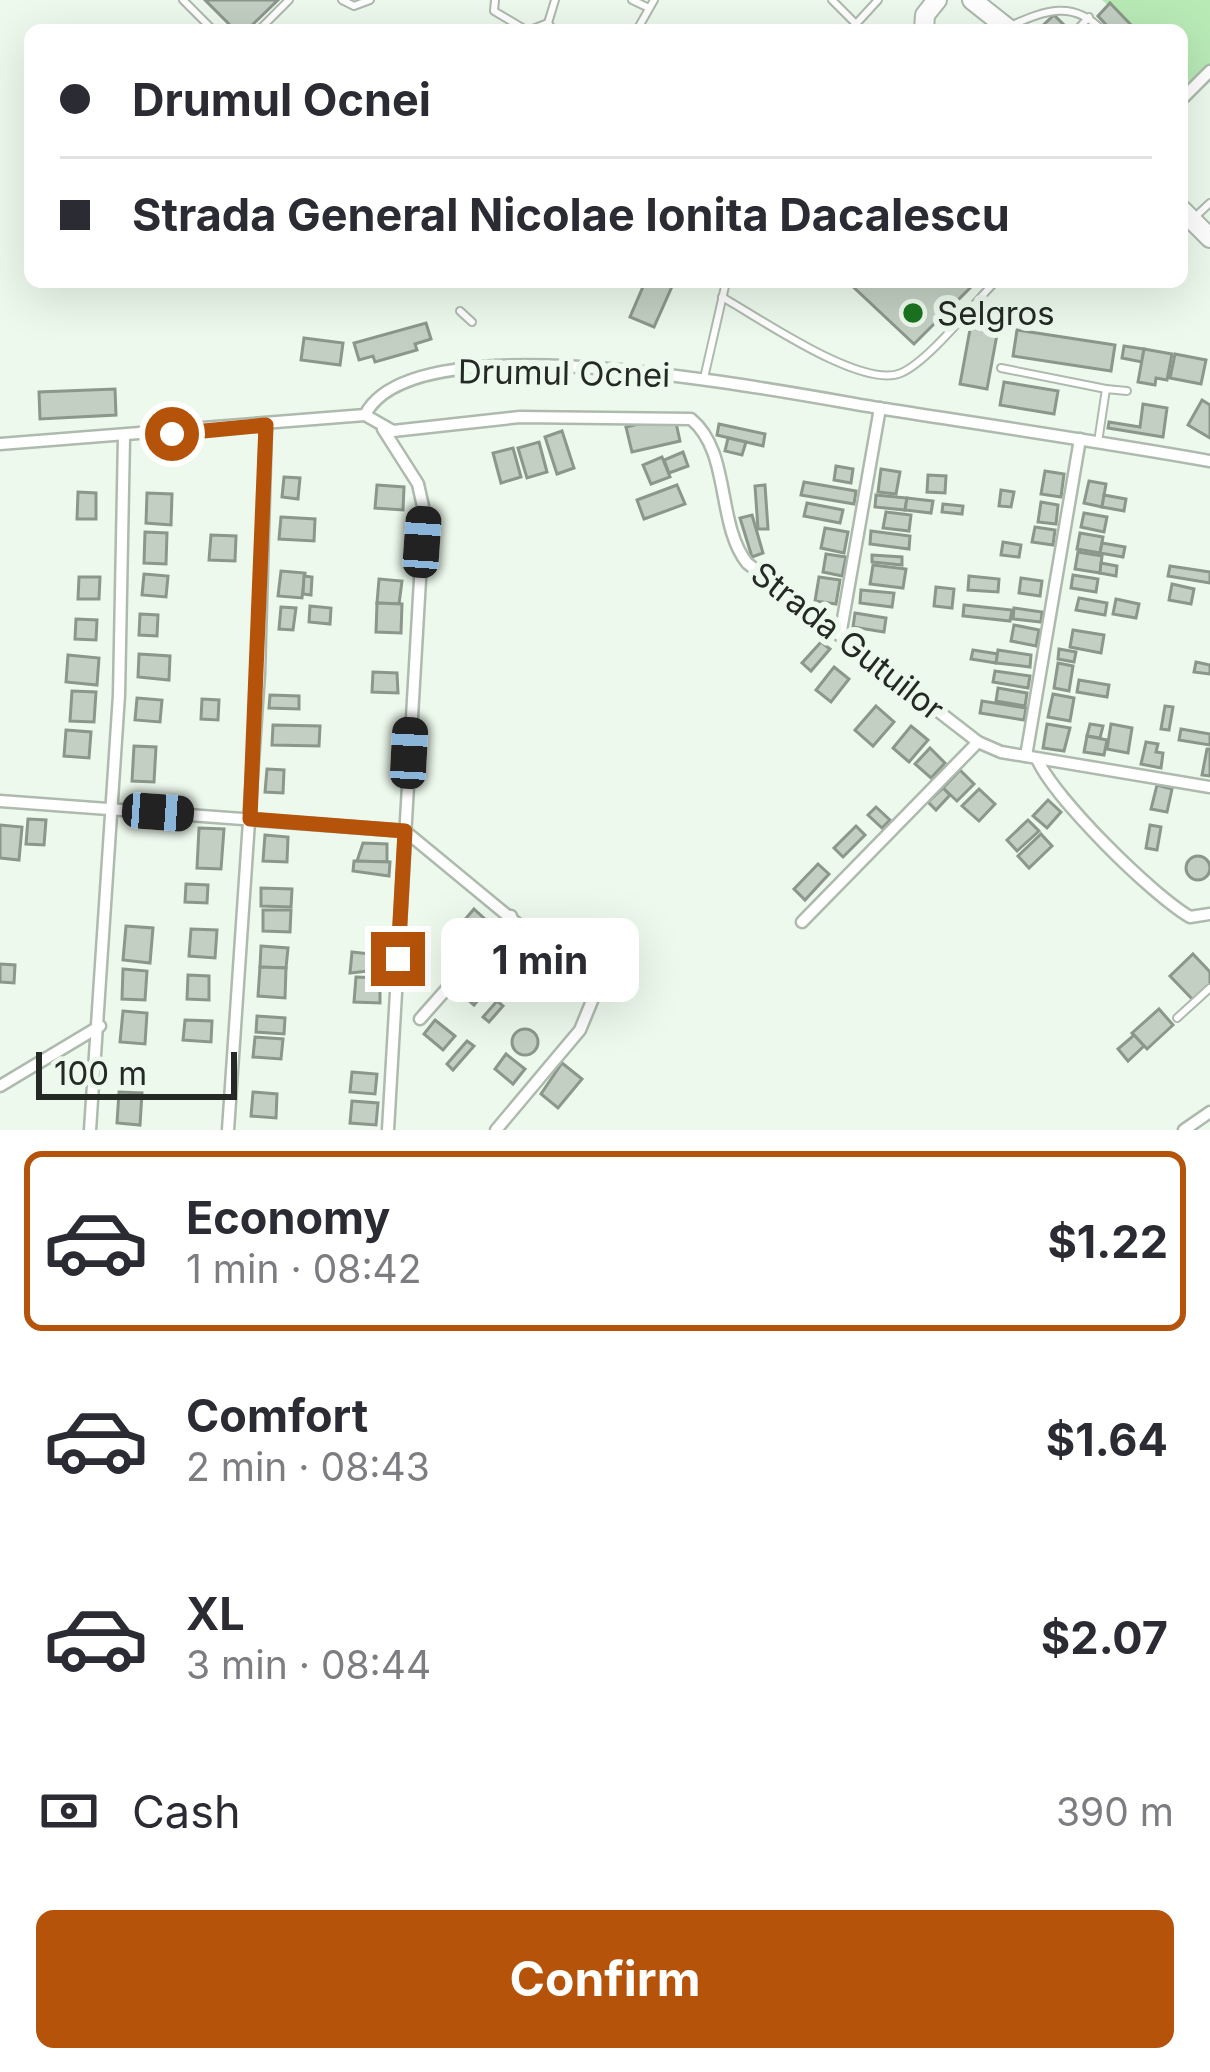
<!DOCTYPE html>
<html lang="en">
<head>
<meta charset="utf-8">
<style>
	body { margin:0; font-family:Inter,sans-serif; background:#f2f2f3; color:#2b2b33; height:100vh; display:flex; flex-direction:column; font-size:45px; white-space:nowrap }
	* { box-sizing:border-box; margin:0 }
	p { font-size:39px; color:#7c7c81 }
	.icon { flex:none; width:66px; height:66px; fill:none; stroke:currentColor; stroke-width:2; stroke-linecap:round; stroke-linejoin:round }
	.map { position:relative; height:1130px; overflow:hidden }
	.details { display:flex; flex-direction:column; background:#fff; flex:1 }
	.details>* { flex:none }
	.top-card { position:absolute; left:24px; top:24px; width:1164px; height:264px; border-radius:18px; box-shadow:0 12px 48px #0002; display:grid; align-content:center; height:264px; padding:0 36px; background:#fff }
	.scale { position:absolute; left:36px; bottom:30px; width:201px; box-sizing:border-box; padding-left:12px; border:6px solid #252925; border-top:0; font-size:33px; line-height:42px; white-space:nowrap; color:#252925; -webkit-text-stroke:9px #edf9ec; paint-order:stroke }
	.end { position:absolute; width:54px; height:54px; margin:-27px; border:15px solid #b45309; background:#fff; box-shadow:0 0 0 6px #fff }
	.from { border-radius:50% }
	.bubble { position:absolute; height:84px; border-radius:18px; background:#fff; box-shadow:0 12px 48px #0002; font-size:39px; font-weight:700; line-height:84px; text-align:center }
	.car { position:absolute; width:36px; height:72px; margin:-36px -18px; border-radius:15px; box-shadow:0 0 9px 3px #0007; background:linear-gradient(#222 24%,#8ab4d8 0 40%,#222 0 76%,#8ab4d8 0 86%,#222 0) }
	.top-card b { display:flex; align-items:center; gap:42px; height:114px; font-size:45px }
	.top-card b+b { border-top:3px solid #e1e1e2 }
	.top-card i { width:30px; height:30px; background:#2b2b33 }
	ul { padding:21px 0 0; list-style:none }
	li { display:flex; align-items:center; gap:36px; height:180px; margin:0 24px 18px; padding:0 12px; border:6px solid transparent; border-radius:18px }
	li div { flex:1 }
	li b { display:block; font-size:45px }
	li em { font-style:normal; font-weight:700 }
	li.active { border-color:#b45309 }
	li>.icon { width:108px; height:108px; stroke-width:1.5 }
	.pay { display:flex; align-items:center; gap:30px; height:132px; padding:0 36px; font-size:45px }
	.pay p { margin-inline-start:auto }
	.button { display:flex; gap:24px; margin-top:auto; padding:24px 36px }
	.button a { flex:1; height:138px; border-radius:18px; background:#b45309; color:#fff; font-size:48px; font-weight:700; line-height:138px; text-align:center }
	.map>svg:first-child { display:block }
	.green { fill:#b8eab6 }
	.building { fill:#c3cfc3; stroke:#8c978b; stroke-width:3 }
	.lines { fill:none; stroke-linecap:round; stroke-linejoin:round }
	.lane-casing { stroke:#aebaae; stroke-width:10 }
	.street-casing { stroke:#aebaae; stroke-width:15 }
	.primary-casing { stroke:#aebaae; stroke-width:22 }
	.lane { stroke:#fff; stroke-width:6 }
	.street { stroke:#fff; stroke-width:10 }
	.primary { stroke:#fff; stroke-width:18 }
	.route { stroke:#b45309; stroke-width:15 }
	.poi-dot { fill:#1b7421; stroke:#edf9ec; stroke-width:4.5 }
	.labels { text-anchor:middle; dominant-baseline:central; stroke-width:12; stroke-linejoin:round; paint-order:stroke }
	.poi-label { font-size:33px; fill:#252925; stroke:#edf9ec; text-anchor:start }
	.street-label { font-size:33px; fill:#252925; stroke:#edf9ec }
</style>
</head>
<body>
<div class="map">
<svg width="1210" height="1130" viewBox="0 0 1210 1130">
	<rect width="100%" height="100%" fill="#edf9ec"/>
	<polygon class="green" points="1102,0 1210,0 1210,64 1182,91 1182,30 1130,30 1133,26"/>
	<g class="building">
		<polygon points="205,0 278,0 247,30 235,30"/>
		<polygon points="1110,3 1133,27 1130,30 1111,30 1098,16"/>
		<polygon points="1054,15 1066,27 1042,30 1040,28"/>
		<polygon points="645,282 674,282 654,327 630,317"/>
		<polygon points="848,282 976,282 914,344"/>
		<polygon points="426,323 431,339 415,344 417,350 375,362 373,356 359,360 354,343"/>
		<polygon points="971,324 998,329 987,389 960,384"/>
		<polygon points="1017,330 1115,345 1111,371 1013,356"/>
		<polygon points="304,338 343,343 340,365 301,360"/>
		<polygon points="1124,346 1144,349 1142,362 1122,358"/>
		<polygon points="1144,349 1172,354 1167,380 1156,378 1155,385 1138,382"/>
		<polygon points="1175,354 1206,360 1201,384 1170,378"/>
		<polygon points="1004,382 1058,391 1054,414 1000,405"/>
		<polygon points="115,389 116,415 40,419 39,392"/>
		<polygon points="1202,400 1210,405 1210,438 1188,425"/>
		<polygon points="1143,404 1167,408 1163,437 1108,428 1109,422 1140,427"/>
		<polygon points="647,422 676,423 680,441 632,452 626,427"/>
		<polygon points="719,424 765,434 763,446 717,435"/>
		<polygon points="562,431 574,468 557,474 545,437"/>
		<polygon points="728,438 746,442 742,455 725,451"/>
		<polygon points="539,442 547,472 527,478 518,448"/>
		<polygon points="513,448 521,477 501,483 493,453"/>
		<polygon points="683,452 688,466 669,473 664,460"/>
		<polygon points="662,457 670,477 651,484 643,465"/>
		<polygon points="836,466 853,469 851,483 834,480"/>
		<polygon points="881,469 900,472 896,494 878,492"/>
		<polygon points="1045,471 1064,474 1061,497 1041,494"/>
		<polygon points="928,475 946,476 945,493 927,492"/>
		<polygon points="284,477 300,478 298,499 282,497"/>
		<polygon points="1089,481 1106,484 1102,507 1084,503"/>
		<polygon points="804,482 856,491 854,504 801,495"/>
		<polygon points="377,485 404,487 403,510 375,508"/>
		<polygon points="677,485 685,504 644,519 637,500"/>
		<polygon points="765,485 768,529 758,529 755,486"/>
		<polygon points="1001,490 1014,492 1011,507 999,506"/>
		<polygon points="78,492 96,493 96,519 77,519"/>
		<polygon points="147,493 172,494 171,525 146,523"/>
		<polygon points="876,495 907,498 905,510 875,507"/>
		<polygon points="1104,495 1126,499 1124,511 1102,507"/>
		<polygon points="907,498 933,501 931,513 905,510"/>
		<polygon points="1041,502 1058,505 1056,524 1038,522"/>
		<polygon points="807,503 843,510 840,523 804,516"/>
		<polygon points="943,504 963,506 962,514 942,512"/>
		<polygon points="886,512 911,515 909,531 883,528"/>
		<polygon points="1084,513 1107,517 1104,532 1081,527"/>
		<polygon points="752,515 763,553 752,557 740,518"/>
		<polygon points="281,517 315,519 314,541 279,539"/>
		<polygon points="1035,527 1055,530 1053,545 1032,542"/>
		<polygon points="825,528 848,532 844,553 821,548"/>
		<polygon points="871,531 910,536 909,549 870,544"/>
		<polygon points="145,532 167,533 166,564 144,563"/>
		<polygon points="1080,533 1103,537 1100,553 1077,549"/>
		<polygon points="211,535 236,536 235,561 209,560"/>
		<polygon points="1003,542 1021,545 1019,557 1001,555"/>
		<polygon points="1102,543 1125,547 1123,557 1100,553"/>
		<polygon points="1078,552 1102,556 1100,573 1075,569"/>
		<polygon points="826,554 846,557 842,576 823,572"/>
		<polygon points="872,555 902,557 902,565 872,562"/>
		<polygon points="1101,563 1117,566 1116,576 1100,573"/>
		<polygon points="873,565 906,569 903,588 870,584"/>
		<polygon points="1170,566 1210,572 1210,583 1168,576"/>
		<polygon points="281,571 305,573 302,598 278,596"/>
		<polygon points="144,574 168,576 166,597 142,595"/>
		<polygon points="1073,575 1098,579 1096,592 1071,588"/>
		<polygon points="304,576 312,577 311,595 303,594"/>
		<polygon points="969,576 999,579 998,592 968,590"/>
		<polygon points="79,577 100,577 99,599 78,599"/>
		<polygon points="819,577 840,580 836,604 815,601"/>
		<polygon points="1021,578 1042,581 1040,596 1019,593"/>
		<polygon points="379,579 402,581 399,604 377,603"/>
		<polygon points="1172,584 1194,589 1191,604 1169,600"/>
		<polygon points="936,587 954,589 952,608 934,606"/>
		<polygon points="861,590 894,593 892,607 860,603"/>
		<polygon points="1079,598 1107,603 1105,615 1076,610"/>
		<polygon points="1116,599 1139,604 1136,618 1113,614"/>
		<polygon points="377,603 402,604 401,633 376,632"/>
		<polygon points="964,605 1012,610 1010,621 963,616"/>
		<polygon points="310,606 331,608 330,624 309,622"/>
		<polygon points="281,607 296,608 293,630 279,629"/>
		<polygon points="1014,608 1042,612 1041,622 1013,619"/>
		<polygon points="855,613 886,618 884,632 853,627"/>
		<polygon points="140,614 158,615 157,636 139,635"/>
		<polygon points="76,619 97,620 96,640 75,639"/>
		<polygon points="1014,625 1039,630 1036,646 1011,641"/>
		<polygon points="1073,630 1104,635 1101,653 1070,647"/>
		<polygon points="821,642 830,649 811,671 802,663"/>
		<polygon points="1059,649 1076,652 1074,662 1058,659"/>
		<polygon points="973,650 998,654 996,663 971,659"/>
		<polygon points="998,650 1031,655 1030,667 996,663"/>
		<polygon points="139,654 170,656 169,680 138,677"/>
		<polygon points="68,655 99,658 97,685 66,682"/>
		<polygon points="1196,662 1210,665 1210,674 1194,672"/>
		<polygon points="1058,663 1073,666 1069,691 1054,688"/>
		<polygon points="834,667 849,679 831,702 816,690"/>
		<polygon points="995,671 1030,676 1028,688 993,682"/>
		<polygon points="373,672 397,673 398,693 372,692"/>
		<polygon points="1079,680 1109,685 1107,697 1077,692"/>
		<polygon points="998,688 1027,693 1025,706 996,701"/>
		<polygon points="72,691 96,692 94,722 70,721"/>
		<polygon points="1053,694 1074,698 1070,721 1048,717"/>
		<polygon points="270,695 299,696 299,709 269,708"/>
		<polygon points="137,698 162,700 160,722 135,720"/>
		<polygon points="202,699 219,700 218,720 201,719"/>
		<polygon points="982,701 1026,708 1024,720 980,713"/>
		<polygon points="876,706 894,722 873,746 855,730"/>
		<polygon points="1165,706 1173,707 1169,730 1161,729"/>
		<polygon points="1047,724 1070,728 1064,751 1043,748"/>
		<polygon points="1090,724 1103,726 1100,738 1087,736"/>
		<polygon points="1111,724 1132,728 1128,753 1107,749"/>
		<polygon points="273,725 320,726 319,746 272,745"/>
		<polygon points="911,726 928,740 909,762 893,748"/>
		<polygon points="1181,729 1210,734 1210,745 1179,740"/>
		<polygon points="66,730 91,732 89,758 64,756"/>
		<polygon points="1087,736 1107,740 1104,755 1084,752"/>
		<polygon points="1146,742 1158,744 1156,752 1163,753 1161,768 1141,764"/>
		<polygon points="134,746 156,747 154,782 132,781"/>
		<polygon points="930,748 945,763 931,778 915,764"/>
		<polygon points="1207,749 1210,749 1210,776 1202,775"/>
		<polygon points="267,769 284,770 283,793 265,792"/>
		<polygon points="960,770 974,784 957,801 943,788"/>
		<polygon points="1157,785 1172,789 1167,812 1151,809"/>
		<polygon points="943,788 950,795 936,810 928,802"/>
		<polygon points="979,789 995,804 979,821 962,806"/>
		<polygon points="1048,800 1061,812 1047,828 1033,816"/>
		<polygon points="876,807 890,820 882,828 868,815"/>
		<polygon points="28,819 46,820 44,845 26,844"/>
		<polygon points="1028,820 1039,831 1017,851 1007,840"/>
		<polygon points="0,825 22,827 19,860 0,858"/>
		<polygon points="1150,825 1161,827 1157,850 1146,848"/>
		<polygon points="856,826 865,835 843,857 834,848"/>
		<polygon points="199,828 224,829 221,869 197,868"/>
		<polygon points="1041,834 1052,846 1029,868 1018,856"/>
		<polygon points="265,835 288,837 287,862 263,861"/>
		<polygon points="363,843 387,844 387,862 357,861"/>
		<circle cx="1198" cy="868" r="12"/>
		<polygon points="354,861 390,862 389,876 353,871"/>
		<polygon points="818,864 829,874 805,900 794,889"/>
		<polygon points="186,884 208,885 207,903 185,902"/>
		<polygon points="261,888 292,889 291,907 261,906"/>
		<polygon points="474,909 487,921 470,942 456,930"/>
		<polygon points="263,910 291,910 290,932 263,931"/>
		<polygon points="126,926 153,928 150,963 123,960"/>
		<polygon points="191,929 217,930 215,958 189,956"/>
		<polygon points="508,941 529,958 515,975 494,957"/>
		<polygon points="261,946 288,948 286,968 260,967"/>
		<polygon points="352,952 380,955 378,970 350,973"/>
		<polygon points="1193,954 1210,972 1210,984 1193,1000 1170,976"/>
		<polygon points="491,960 511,977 498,992 478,975"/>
		<polygon points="0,964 15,965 14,983 0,982"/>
		<polygon points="260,967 286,968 285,998 258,996"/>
		<polygon points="123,969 147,971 145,1000 122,999"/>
		<polygon points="188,975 209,976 209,1000 187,999"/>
		<polygon points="356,977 380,978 380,1003 354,1002"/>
		<polygon points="468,979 484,993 474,1005 458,991"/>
		<polygon points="497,1001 503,1006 489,1022 483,1017"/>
		<polygon points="1159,1009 1173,1025 1147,1049 1132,1033"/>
		<polygon points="123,1011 147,1013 145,1044 120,1042"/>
		<polygon points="257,1016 285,1018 284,1034 256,1032"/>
		<polygon points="185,1020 212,1021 211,1042 183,1040"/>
		<polygon points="435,1020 455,1036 443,1050 424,1034"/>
		<circle cx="525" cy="1042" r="13"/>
		<polygon points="1134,1035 1144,1046 1128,1061 1118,1049"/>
		<polygon points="255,1037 283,1039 281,1059 253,1057"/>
		<polygon points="467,1041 474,1046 453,1070 447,1064"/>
		<polygon points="506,1054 525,1069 513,1084 495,1069"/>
		<polygon points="562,1063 582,1079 558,1108 541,1094"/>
		<polygon points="352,1072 377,1074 375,1094 350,1092"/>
		<polygon points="119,1092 142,1093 140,1125 117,1123"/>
		<polygon points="253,1092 277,1094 276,1118 251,1116"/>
		<polygon points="352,1101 378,1103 376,1125 350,1123"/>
	</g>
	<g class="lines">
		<defs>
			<g id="lane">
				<polyline points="183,0 213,30"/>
				<polyline points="342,0 354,6 370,0"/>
				<polyline points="495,0 494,11 526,30"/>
				<polyline points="632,0 649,8"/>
				<polyline points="832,0 856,24 878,0"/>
				<polyline points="548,23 555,0"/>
				<path d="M1010,26C1046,10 1073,0 1102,30"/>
				<polyline points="259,30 289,0"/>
				<polyline points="530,30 548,23 553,30"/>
				<polyline points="637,30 654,0"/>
				<polyline points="1077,30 1089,17"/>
				<polyline points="1195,217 1210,203"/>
				<path d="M722,297C758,317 862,390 901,373C929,361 972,305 995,282"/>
				<polyline points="460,311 472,322"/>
				<polyline points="1001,368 1106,389"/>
				<polyline points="704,378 726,282"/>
				<polyline points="1098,442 1106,389 1127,391"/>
				<polyline points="1177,1018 1210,988"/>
			</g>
			<g id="street">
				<polyline points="1182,99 1210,71"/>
				<path d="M365,415L393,431L520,417L691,419C731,452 716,523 747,563L978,742L1001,752L1210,787"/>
				<polyline points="383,429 418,484 424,511 388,1130"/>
				<path d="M0,444L365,415C415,315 790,394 885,409C993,426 1102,442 1210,461"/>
				<polyline points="840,636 880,408"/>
				<polyline points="1026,756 1080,439"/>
				<path d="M1037,759C1055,799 1151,894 1190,917L1210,914"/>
				<polyline points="0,801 405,831 582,977 594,996 580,1030 496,1130"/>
				<polyline points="802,922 978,742"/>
				<polyline points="420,1019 511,916"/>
				<polyline points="0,1086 100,1026"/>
				<polyline points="90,1130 119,695 124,437"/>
				<polyline points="228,1130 259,674 266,426"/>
				<polyline points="1184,1130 1210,1112"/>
			</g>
			<g id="primary">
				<polyline points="972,0 1010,30"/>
				<polyline points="924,30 925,15 937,0"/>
				<polyline points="1182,210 1210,238"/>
			</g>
		</defs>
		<use href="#lane" class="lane-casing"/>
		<use href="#street" class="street-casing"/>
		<use href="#primary" class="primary-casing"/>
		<use href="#lane" class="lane"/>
		<use href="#street" class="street"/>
		<use href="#primary" class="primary"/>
	</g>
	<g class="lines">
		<polyline class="route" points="172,434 266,425 250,819 405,831 398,959"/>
	</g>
	<circle class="poi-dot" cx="913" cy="313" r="12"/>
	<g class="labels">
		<g class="poi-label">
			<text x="937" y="313">Selgros</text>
		</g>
		<g class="street-label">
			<text transform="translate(564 373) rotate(1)">Drumul Ocnei</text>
			<text transform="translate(848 641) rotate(38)">Strada Gutuilor</text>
		</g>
	</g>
</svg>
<div class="scale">100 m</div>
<i class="end from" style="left:172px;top:434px"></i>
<i class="end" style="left:398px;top:959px"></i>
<div class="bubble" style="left:441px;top:918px;width:198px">1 min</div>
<i class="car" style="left:422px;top:542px;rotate:4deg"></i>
<i class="car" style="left:409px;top:753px;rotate:3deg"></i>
<i class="car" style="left:158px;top:812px;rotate:94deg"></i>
<div class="top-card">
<b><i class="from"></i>Drumul Ocnei</b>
<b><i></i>Strada General Nicolae Ionita Dacalescu</b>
</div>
</div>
<section class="details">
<ul>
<li class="active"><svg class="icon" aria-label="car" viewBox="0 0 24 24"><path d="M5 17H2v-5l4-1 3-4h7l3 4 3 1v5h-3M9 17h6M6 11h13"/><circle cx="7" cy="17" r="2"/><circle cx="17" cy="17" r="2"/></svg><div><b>Economy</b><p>1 min · 08:42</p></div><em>$1.22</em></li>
<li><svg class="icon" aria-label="car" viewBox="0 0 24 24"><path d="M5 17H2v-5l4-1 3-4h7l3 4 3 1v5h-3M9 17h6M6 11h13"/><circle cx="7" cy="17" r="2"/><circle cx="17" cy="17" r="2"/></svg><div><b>Comfort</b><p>2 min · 08:43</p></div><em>$1.64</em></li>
<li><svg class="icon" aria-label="car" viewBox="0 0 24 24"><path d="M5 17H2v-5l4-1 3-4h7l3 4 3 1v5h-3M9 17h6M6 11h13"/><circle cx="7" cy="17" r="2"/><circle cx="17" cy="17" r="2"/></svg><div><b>XL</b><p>3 min · 08:44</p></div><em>$2.07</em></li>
</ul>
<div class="pay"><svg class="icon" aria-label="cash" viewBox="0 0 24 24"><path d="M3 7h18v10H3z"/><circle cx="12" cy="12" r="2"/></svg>Cash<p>390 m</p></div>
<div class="button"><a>Confirm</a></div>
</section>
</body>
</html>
